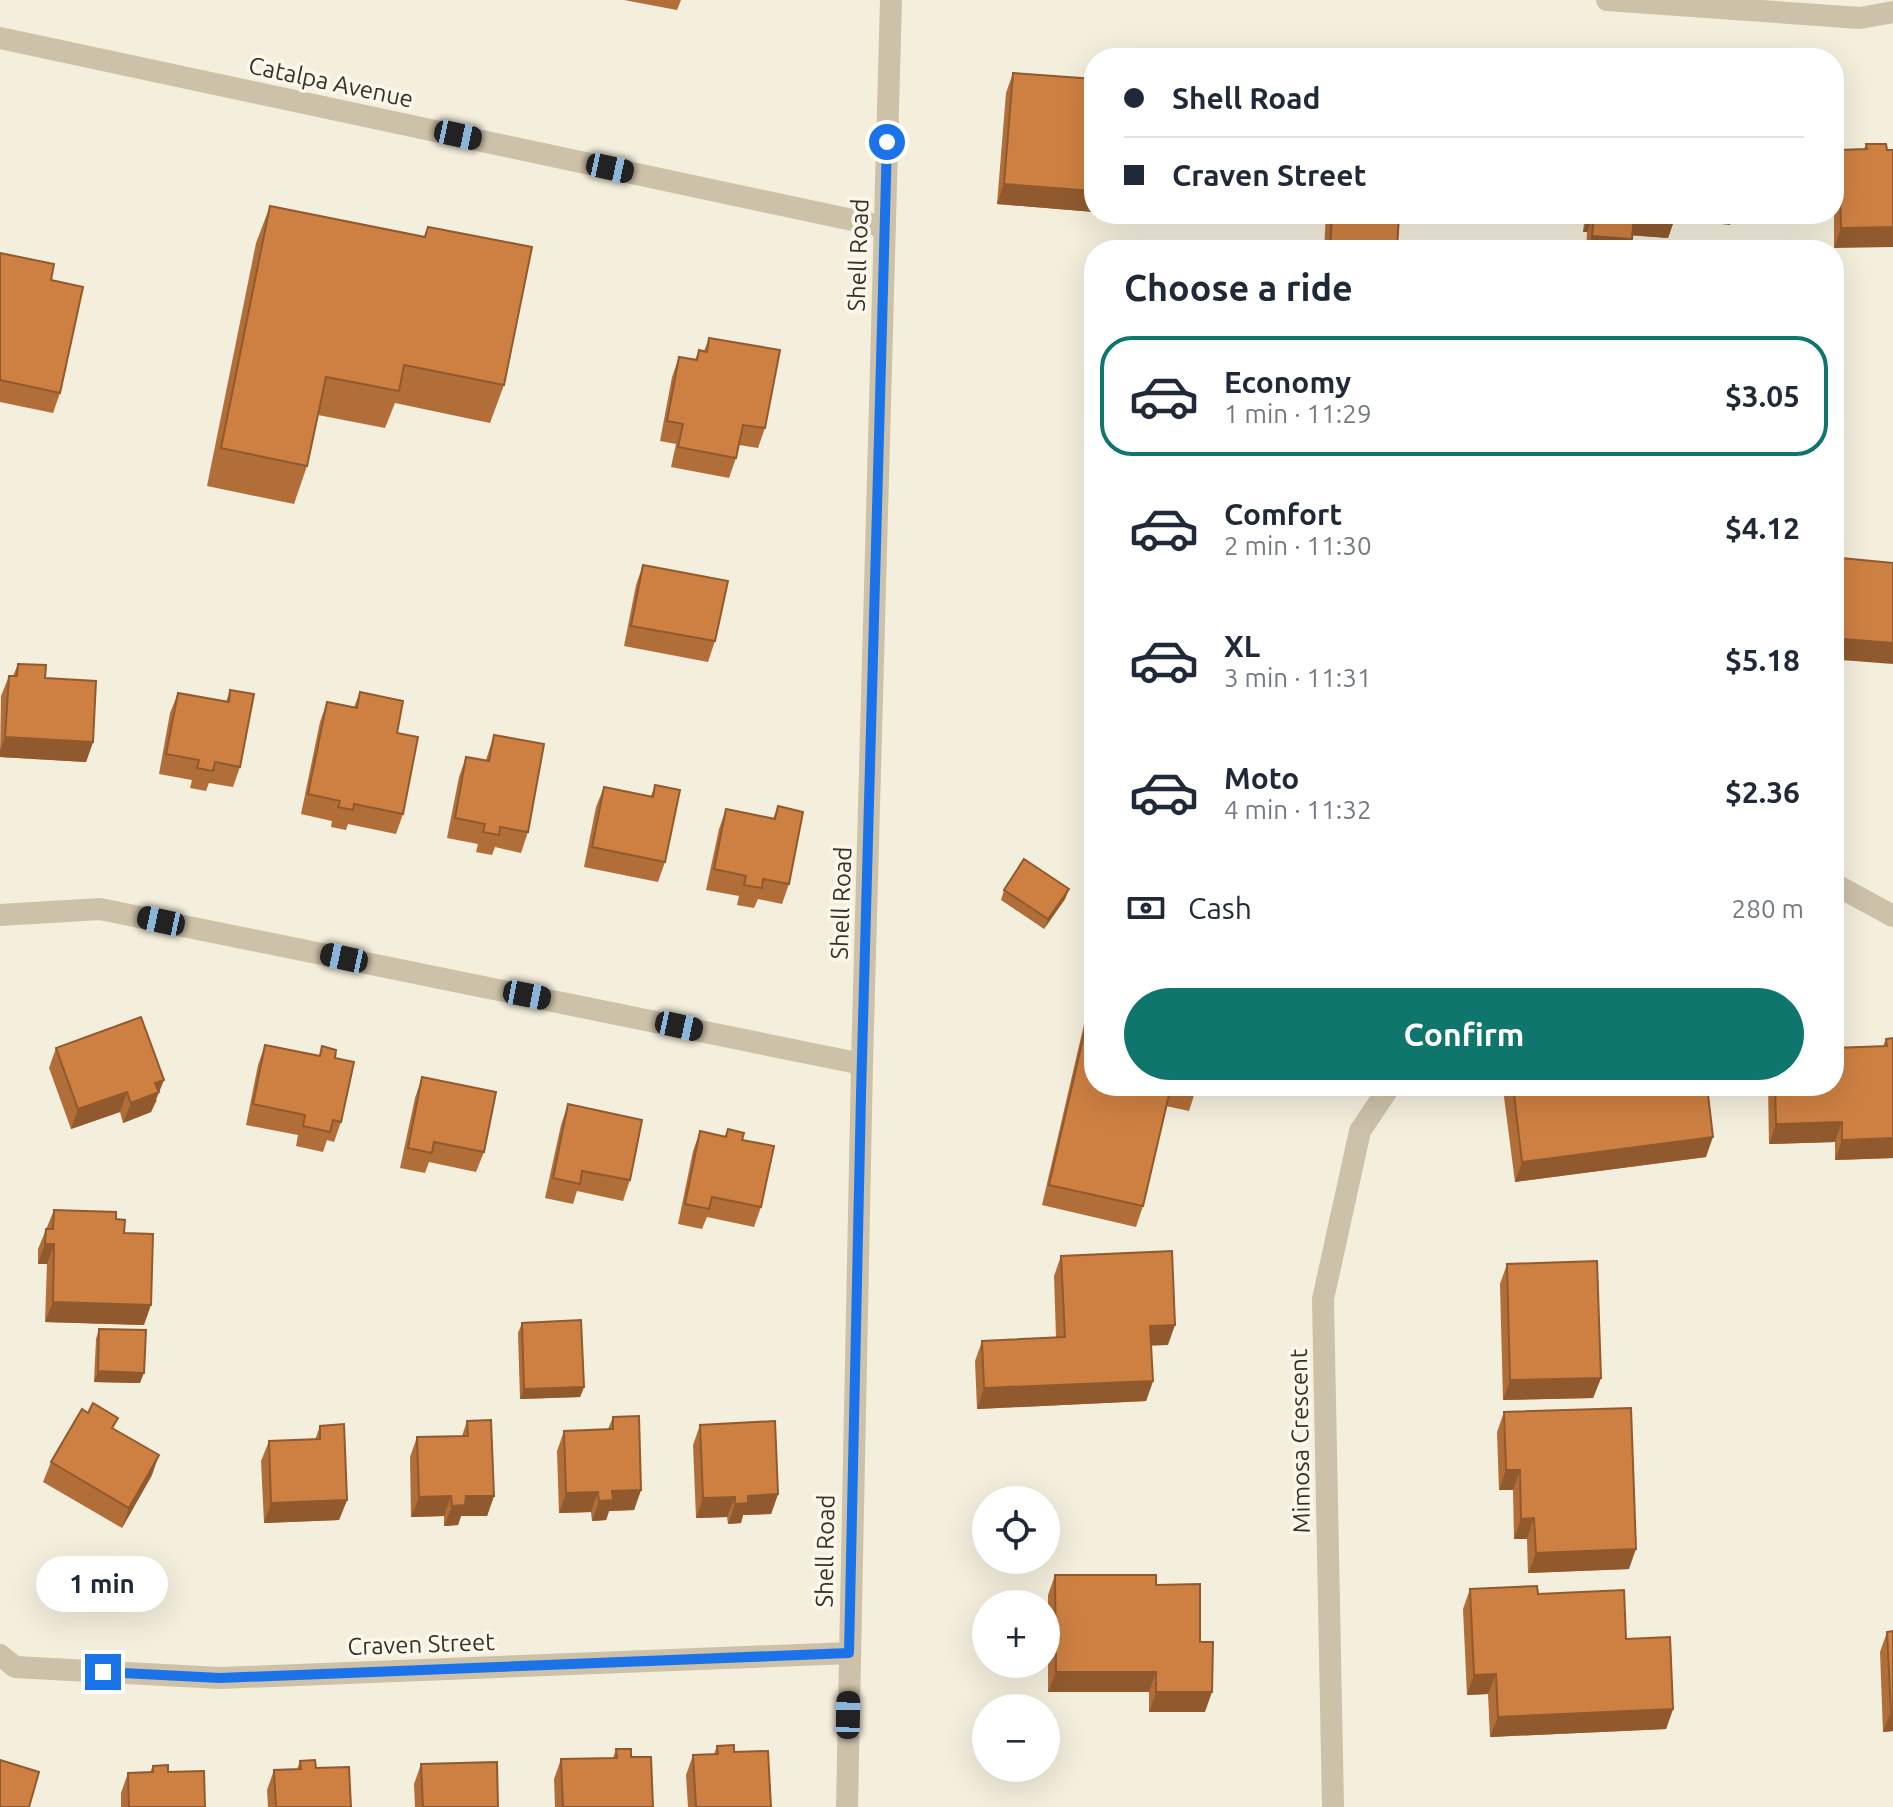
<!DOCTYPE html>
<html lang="en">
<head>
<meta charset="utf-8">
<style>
	body { margin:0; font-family:Ubuntu,sans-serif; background:#f2f2f3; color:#1f2937; height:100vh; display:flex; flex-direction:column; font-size:30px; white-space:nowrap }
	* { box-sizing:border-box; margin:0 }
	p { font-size:26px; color:#747a83 }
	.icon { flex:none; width:44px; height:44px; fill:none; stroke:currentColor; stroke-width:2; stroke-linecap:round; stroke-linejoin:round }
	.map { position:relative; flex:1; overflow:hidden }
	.panel { position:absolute; left:1084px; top:240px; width:760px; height:856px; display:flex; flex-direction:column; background:#fff; border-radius:32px; box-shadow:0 8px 32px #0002 }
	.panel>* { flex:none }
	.guide { position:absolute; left:1084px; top:48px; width:760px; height:176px; border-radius:32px; box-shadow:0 8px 32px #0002; display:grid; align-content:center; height:176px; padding:0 40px; background:#fff }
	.fabs { position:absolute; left:972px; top:1486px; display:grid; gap:16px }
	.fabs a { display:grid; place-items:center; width:88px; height:88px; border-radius:50%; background:#fff; box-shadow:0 8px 32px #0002; font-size:40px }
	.end { position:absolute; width:36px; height:36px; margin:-18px; border:10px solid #1a73e8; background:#fff; box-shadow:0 0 0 4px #fff }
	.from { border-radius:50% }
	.bubble { position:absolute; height:56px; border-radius:28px; background:#fff; box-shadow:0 8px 32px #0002; font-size:26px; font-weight:600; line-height:56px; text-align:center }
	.car { position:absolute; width:24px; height:48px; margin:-24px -12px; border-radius:10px; box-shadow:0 0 6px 2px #0007; background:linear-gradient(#222 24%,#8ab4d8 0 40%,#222 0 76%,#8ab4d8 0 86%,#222 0) }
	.guide b { display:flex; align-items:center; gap:28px; height:76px; font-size:30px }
	.guide b+b { border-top:2px solid #e0e1e3 }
	.guide i { width:20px; height:20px; background:#1f2937 }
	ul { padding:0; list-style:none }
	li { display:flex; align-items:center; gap:24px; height:120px; margin:0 16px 12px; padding:0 24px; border:4px solid transparent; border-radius:32px }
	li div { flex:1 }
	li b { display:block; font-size:30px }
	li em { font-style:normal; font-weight:600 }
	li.current { border-color:#0f766e }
	li>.icon { width:72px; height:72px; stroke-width:1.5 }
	h2 { padding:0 40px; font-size:36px; line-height:96px }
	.pay { display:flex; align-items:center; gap:20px; height:88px; padding:0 40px; font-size:30px }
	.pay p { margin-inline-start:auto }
	.primary-button { display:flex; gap:16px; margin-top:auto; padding:16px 40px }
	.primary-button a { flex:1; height:92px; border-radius:48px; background:#0f766e; color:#fff; font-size:32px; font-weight:600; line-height:92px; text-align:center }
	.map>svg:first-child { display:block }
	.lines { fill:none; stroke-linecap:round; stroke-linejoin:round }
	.minor { stroke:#cdc1a8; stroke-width:22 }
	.tertiary { stroke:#cdc1a8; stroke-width:22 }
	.wall { fill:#b16e39 }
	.shaded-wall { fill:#905a2e }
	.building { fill:#ce8042; stroke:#905a2e; stroke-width:2 }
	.route { stroke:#1a73e8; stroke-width:10 }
	.labels { text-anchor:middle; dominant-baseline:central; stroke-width:7; stroke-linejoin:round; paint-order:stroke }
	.street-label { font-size:24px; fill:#393129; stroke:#fbf7ea }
</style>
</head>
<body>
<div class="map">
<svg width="1893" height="1807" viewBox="0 0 1893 1807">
	<rect width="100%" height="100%" fill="#f4eedd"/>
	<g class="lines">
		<g class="minor">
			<polyline points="1607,0 1860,18 1893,12"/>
			<polyline points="0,38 885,227"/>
			<polyline points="1834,884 1893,916"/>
			<polyline points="0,915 100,909 862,1064"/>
			<polyline points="0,1655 15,1667 220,1678 849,1653"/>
			<polyline points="1333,1807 1323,1299 1360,1131 1390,1086"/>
		</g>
		<polyline class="tertiary" points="847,1807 862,1064 891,0"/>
	</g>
	<g class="wall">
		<polygon points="624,0 681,0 677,10"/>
		<polygon points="1013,73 1094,79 1094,212 997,204 1006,93"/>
		<polygon points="1866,144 1887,150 1834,248 1834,164 1839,150 1864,149"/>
		<polygon points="270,206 424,237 428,227 504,385 490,423 395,403 385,428 318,415 307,466 294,504 207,486 256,243"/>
		<polygon points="1326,214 1399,214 1397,250 1324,250"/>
		<polygon points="1585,214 1676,214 1668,238 1632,235 1628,250 1586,250 1587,232 1583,232"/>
		<polygon points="0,253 51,280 60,393 53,413 0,402"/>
		<polygon points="709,338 765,428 758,448 739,445 736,458 729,478 671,467 676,444 660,441 672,377 679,357 695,360 699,350 704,351"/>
		<polygon points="1841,558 1841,660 1838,668 1834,667 1834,578"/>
		<polygon points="643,565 715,641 708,662 624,646 636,585"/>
		<polygon points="18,664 45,678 93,742 86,762 0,757 1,696 9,676 13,676"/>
		<polygon points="230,690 240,767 233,787 209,783 206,791 190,788 192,780 159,774 170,713 178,693 226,702"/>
		<polygon points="360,692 397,733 403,814 396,834 348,824 346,830 331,827 332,821 301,814 320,722 327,702 354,707"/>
		<polygon points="494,735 528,832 521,853 495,847 492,855 476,852 478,844 447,838 459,777 466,757 486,760"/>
		<polygon points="655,785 665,862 658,882 584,867 596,807 604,787 651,796"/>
		<polygon points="778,806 789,884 782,904 758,899 754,908 737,905 739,896 706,890 719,829 726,809 773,819"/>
		<polygon points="1069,889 1065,899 1044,929 1001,900 1004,890"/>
		<polygon points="1092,1000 1094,1086 1197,1086 1189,1111 1166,1106 1143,1206 1136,1227 1042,1205 1085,1020"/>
		<polygon points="1893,1038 1893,1158 1835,1160 1835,1142 1769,1144 1768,1086 1834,1086 1883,1046 1886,1039"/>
		<polygon points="265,1045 319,1056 322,1046 335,1058 341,1122 334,1142 327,1140 323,1152 296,1146 298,1135 246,1125 258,1065"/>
		<polygon points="56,1048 157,1100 151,1112 123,1123 120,1112 71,1129 49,1068"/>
		<polygon points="422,1077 484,1152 476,1172 429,1162 425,1173 400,1168 415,1098"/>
		<polygon points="1508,1086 1707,1086 1706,1157 1515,1182 1504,1097"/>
		<polygon points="568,1104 630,1180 623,1201 577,1191 573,1204 545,1198 561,1125"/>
		<polygon points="728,1129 742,1140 761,1207 754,1227 707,1217 702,1229 678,1224 693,1151 700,1131 725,1136"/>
		<polygon points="54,1210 116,1219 124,1233 144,1325 45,1322 47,1264 38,1264 38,1249"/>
		<polygon points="1061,1256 1168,1345 1151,1345 1153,1381 1146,1401 977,1409 975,1361 982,1341 1056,1337 1054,1276"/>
		<polygon points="1507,1264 1601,1378 1593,1398 1503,1400 1500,1284"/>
		<polygon points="522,1323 584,1387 580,1397 520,1399 518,1333"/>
		<polygon points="99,1329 140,1383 94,1382 96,1339"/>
		<polygon points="1504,1412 1629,1569 1528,1573 1527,1539 1514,1539 1513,1490 1499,1490 1497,1432"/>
		<polygon points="613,1417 641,1490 634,1510 609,1511 606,1520 592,1521 591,1512 559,1513 557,1451 564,1431 608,1429"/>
		<polygon points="467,1421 494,1496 487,1516 461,1516 458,1525 444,1526 444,1516 411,1517 410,1457 417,1437 462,1436"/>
		<polygon points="700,1425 778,1494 771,1514 743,1515 741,1523 728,1524 727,1517 696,1518 693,1445"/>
		<polygon points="320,1426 347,1500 339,1520 264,1523 261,1461 269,1441 315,1440"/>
		<polygon points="113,1429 152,1475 122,1528 43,1482 51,1462"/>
		<polygon points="1055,1575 1156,1585 1200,1642 1205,1712 1149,1712 1149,1692 1048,1692 1048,1595"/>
		<polygon points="1470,1589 1538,1594 1626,1639 1673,1709 1666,1729 1490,1737 1488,1694 1467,1695 1463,1609"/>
		<polygon points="1893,1631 1893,1731 1883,1732 1880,1652 1887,1632"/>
		<polygon points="717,1746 734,1752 771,1807 688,1807 686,1775 693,1755 714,1754"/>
		<polygon points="616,1749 631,1757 653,1807 555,1807 554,1779 561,1759 613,1758"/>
		<polygon points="300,1761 316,1768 351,1807 268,1807 267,1790 274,1770 297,1769"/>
		<polygon points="421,1764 498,1807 415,1807 414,1784"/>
		<polygon points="153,1766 168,1772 205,1807 121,1807 121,1793 128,1773 150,1772"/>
	</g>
	<g class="shaded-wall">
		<polygon points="1004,184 1094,191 1094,212 997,204"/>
		<polygon points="1123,214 1163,214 1162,217"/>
		<polygon points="1449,214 1498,214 1497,217"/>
		<polygon points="1590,214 1594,214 1587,232 1583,232"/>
		<polygon points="1707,214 1734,214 1730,225 1704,222"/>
		<polygon points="1764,214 1785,214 1785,216"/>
		<polygon points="1634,215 1675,218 1668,238 1627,235"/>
		<polygon points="1893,227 1893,247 1834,248 1841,228"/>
		<polygon points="1592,236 1632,239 1628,250 1587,250"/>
		<polygon points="1845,639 1893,643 1893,664 1841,660 1838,668 1834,667 1834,646"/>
		<polygon points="5,737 93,742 86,762 0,757 0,750"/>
		<polygon points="1069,889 1065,899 1044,929 1048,919"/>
		<polygon points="164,1080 151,1112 123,1123 131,1103 155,1083"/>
		<polygon points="127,1092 120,1112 71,1129 78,1109"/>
		<polygon points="1842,1122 1835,1142 1769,1144 1776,1124"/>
		<polygon points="1713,1137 1706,1157 1515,1182 1522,1162"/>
		<polygon points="1893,1138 1893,1158 1835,1160 1842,1140"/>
		<polygon points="45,1244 54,1244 47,1264 38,1264"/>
		<polygon points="53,1302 151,1305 144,1325 45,1322"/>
		<polygon points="1175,1325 1168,1345 1143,1346 1150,1326"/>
		<polygon points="98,1371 144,1373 140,1383 94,1382"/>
		<polygon points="1601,1378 1593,1398 1503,1400 1510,1380"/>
		<polygon points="1153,1381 1146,1401 977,1409 984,1388"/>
		<polygon points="584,1387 580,1397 520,1399 524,1389"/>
		<polygon points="159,1455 152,1475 122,1528 129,1508"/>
		<polygon points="1506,1470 1520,1470 1513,1490 1499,1490"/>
		<polygon points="641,1490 634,1510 609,1511 606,1520 592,1521 599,1501 612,1491"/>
		<polygon points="598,1492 591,1512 559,1513 566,1493"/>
		<polygon points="778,1494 771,1514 743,1515 741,1523 728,1524 735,1504 748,1496"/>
		<polygon points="451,1496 444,1516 411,1517 419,1497"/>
		<polygon points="466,1496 494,1496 487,1516 461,1516 458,1525 444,1526 452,1506"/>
		<polygon points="735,1497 727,1517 696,1518 703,1498"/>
		<polygon points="347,1500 339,1520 264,1523 271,1503"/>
		<polygon points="1534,1518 1527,1539 1514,1539 1521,1519"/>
		<polygon points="1636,1549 1629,1569 1528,1573 1536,1553"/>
		<polygon points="1056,1672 1156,1672 1149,1692 1048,1692"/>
		<polygon points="1496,1674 1488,1694 1467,1695 1474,1675"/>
		<polygon points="1156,1692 1212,1692 1205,1712 1149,1712"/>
		<polygon points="1673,1709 1666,1729 1490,1737 1498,1717"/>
		<polygon points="1891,1712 1893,1712 1893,1731 1883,1732"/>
	</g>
	<g class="building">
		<polygon points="1013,73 1094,79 1094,191 1004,184"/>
		<polygon points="1866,144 1886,144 1887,150 1893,150 1893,227 1841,228 1839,150 1867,149"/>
		<polygon points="270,206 425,237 428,227 532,247 504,385 404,365 399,391 326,377 307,466 221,448"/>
		<polygon points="1332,214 1399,214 1397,250 1330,250"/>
		<polygon points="1594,214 1676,214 1675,218 1634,215 1632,239 1592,236"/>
		<polygon points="0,253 54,264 51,280 83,287 60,393 0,380"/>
		<polygon points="709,338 780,350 765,428 743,425 736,458 678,447 683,424 667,421 679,357 697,360 699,350 707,352"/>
		<polygon points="1841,558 1893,563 1893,643 1845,639 1845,648 1834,646 1834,586 1838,586"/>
		<polygon points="643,565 728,581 715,641 631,626"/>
		<polygon points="18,664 46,665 45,678 96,681 93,742 5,737 9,676 17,676"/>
		<polygon points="230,690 254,694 240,767 215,762 213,771 197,768 199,760 166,754 178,693 229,702"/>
		<polygon points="360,692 403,701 397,733 418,737 403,814 354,804 353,810 338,807 340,801 308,794 327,702 357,708"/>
		<polygon points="494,735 544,744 528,832 500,827 499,835 483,832 485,824 455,818 466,757 489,761"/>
		<polygon points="655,785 680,790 665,862 592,847 604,787 653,797"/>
		<polygon points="778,806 803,812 789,884 763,879 762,888 744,885 746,876 714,869 726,809 775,819"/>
		<polygon points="1024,859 1069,889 1048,919 1004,890"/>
		<polygon points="1092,1000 1094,1001 1094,1086 1171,1086 1143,1206 1049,1185"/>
		<polygon points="141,1017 164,1080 155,1083 159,1092 131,1103 127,1092 78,1109 56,1048"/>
		<polygon points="1893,1038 1893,1138 1842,1140 1842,1122 1776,1124 1775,1086 1834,1086 1834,1048 1887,1046 1886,1039"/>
		<polygon points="265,1045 320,1056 322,1046 336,1050 335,1058 354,1062 341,1122 333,1120 330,1132 303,1126 305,1115 253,1104"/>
		<polygon points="422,1077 496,1092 484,1152 434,1142 432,1153 408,1148"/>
		<polygon points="1175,1086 1197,1086 1196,1091"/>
		<polygon points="1513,1086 1707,1086 1713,1137 1522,1162"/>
		<polygon points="568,1104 642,1120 630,1180 582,1171 580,1184 553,1178"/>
		<polygon points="728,1129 744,1133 742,1140 774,1146 761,1207 712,1197 709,1209 685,1204 700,1131 726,1137"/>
		<polygon points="54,1210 116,1212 116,1219 125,1220 124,1233 153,1234 151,1305 53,1302 54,1244 45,1244 46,1229 53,1229"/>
		<polygon points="1172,1251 1175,1325 1150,1326 1153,1381 984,1388 982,1341 1065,1337 1061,1256"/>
		<polygon points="1597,1261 1601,1378 1510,1380 1507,1264"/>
		<polygon points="581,1320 584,1387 524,1389 522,1323"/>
		<polygon points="99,1329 146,1330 144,1373 98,1371"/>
		<polygon points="93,1403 118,1418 112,1428 159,1455 129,1508 51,1462 82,1409 88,1413"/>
		<polygon points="1631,1408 1636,1549 1536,1553 1534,1518 1521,1519 1520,1470 1506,1470 1504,1412"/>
		<polygon points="639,1416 641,1490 612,1491 613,1500 599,1501 598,1492 566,1493 564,1431 613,1429 613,1417"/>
		<polygon points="491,1420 494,1496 466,1496 465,1505 452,1506 451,1496 419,1497 417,1437 468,1436 467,1421"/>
		<polygon points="775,1421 778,1494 748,1496 748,1503 735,1504 735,1497 703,1498 700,1425"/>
		<polygon points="344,1424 347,1500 271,1503 269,1441 320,1439 320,1426"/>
		<polygon points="1055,1575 1156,1575 1156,1585 1200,1584 1200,1642 1213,1642 1212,1692 1156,1692 1156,1672 1056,1672"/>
		<polygon points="1537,1586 1538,1594 1624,1590 1626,1639 1670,1637 1673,1709 1498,1717 1496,1674 1474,1675 1470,1589"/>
		<polygon points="1893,1631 1893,1712 1891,1712 1887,1632"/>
		<polygon points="734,1745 734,1752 768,1751 771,1807 696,1807 693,1755 718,1754 717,1746"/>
		<polygon points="616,1749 631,1749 631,1757 651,1757 653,1807 563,1807 561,1759 617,1758"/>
		<polygon points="0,1760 39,1772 29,1807 0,1807"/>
		<polygon points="315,1760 316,1768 349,1767 351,1807 276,1807 274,1770 301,1769 300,1761"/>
		<polygon points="497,1762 498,1807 423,1807 421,1764"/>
		<polygon points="168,1765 168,1772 204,1771 205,1807 129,1807 128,1773 153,1772 153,1766"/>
	</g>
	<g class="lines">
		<polyline class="route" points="103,1672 220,1678 849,1653 861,1095 887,142"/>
	</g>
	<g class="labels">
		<g class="street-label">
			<text transform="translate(331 82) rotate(12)">Catalpa Avenue</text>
			<text transform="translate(858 255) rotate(-88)">Shell Road</text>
			<text transform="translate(841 903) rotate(-88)">Shell Road</text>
			<text transform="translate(1300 1441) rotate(-91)">Mimosa Crescent</text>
			<text transform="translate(825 1551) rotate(-89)">Shell Road</text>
			<text transform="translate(421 1644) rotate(-2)">Craven Street</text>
		</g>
	</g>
</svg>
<div class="fabs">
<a><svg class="icon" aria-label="locate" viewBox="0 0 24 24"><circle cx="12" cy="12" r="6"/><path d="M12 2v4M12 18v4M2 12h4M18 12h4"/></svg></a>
<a>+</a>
<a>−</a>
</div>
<i class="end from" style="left:887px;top:142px"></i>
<i class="end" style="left:103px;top:1672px"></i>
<div class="bubble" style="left:36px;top:1556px;width:132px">1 min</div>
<i class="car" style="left:458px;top:135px;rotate:102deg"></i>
<i class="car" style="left:610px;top:168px;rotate:102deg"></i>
<i class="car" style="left:161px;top:921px;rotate:282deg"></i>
<i class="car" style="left:344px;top:958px;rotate:282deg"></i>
<i class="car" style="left:527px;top:995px;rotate:101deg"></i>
<i class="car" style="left:679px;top:1026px;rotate:102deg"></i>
<i class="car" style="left:848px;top:1715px;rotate:1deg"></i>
<div class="guide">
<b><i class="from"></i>Shell Road</b>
<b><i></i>Craven Street</b>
</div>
<section class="panel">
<h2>Choose a ride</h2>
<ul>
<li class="current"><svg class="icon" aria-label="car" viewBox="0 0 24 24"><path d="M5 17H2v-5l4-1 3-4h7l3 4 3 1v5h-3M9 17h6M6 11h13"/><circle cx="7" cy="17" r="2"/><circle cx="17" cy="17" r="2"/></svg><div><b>Economy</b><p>1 min · 11:29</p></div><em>$3.05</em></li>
<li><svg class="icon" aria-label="car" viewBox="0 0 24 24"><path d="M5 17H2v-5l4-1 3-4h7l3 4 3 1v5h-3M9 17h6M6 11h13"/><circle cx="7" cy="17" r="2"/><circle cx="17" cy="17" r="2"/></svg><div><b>Comfort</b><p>2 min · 11:30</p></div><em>$4.12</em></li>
<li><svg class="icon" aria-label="car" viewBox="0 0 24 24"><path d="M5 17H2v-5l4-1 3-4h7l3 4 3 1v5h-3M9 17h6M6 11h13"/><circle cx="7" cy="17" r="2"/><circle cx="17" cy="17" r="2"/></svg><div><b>XL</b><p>3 min · 11:31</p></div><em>$5.18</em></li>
<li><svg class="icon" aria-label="car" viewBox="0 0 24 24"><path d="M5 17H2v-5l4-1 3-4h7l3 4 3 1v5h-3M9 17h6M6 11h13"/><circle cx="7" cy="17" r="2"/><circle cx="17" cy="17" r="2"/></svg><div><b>Moto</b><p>4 min · 11:32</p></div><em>$2.36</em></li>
</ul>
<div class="pay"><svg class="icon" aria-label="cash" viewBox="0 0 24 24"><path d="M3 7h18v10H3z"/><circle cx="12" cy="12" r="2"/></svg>Cash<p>280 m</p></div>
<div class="primary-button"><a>Confirm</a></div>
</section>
</div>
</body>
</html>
